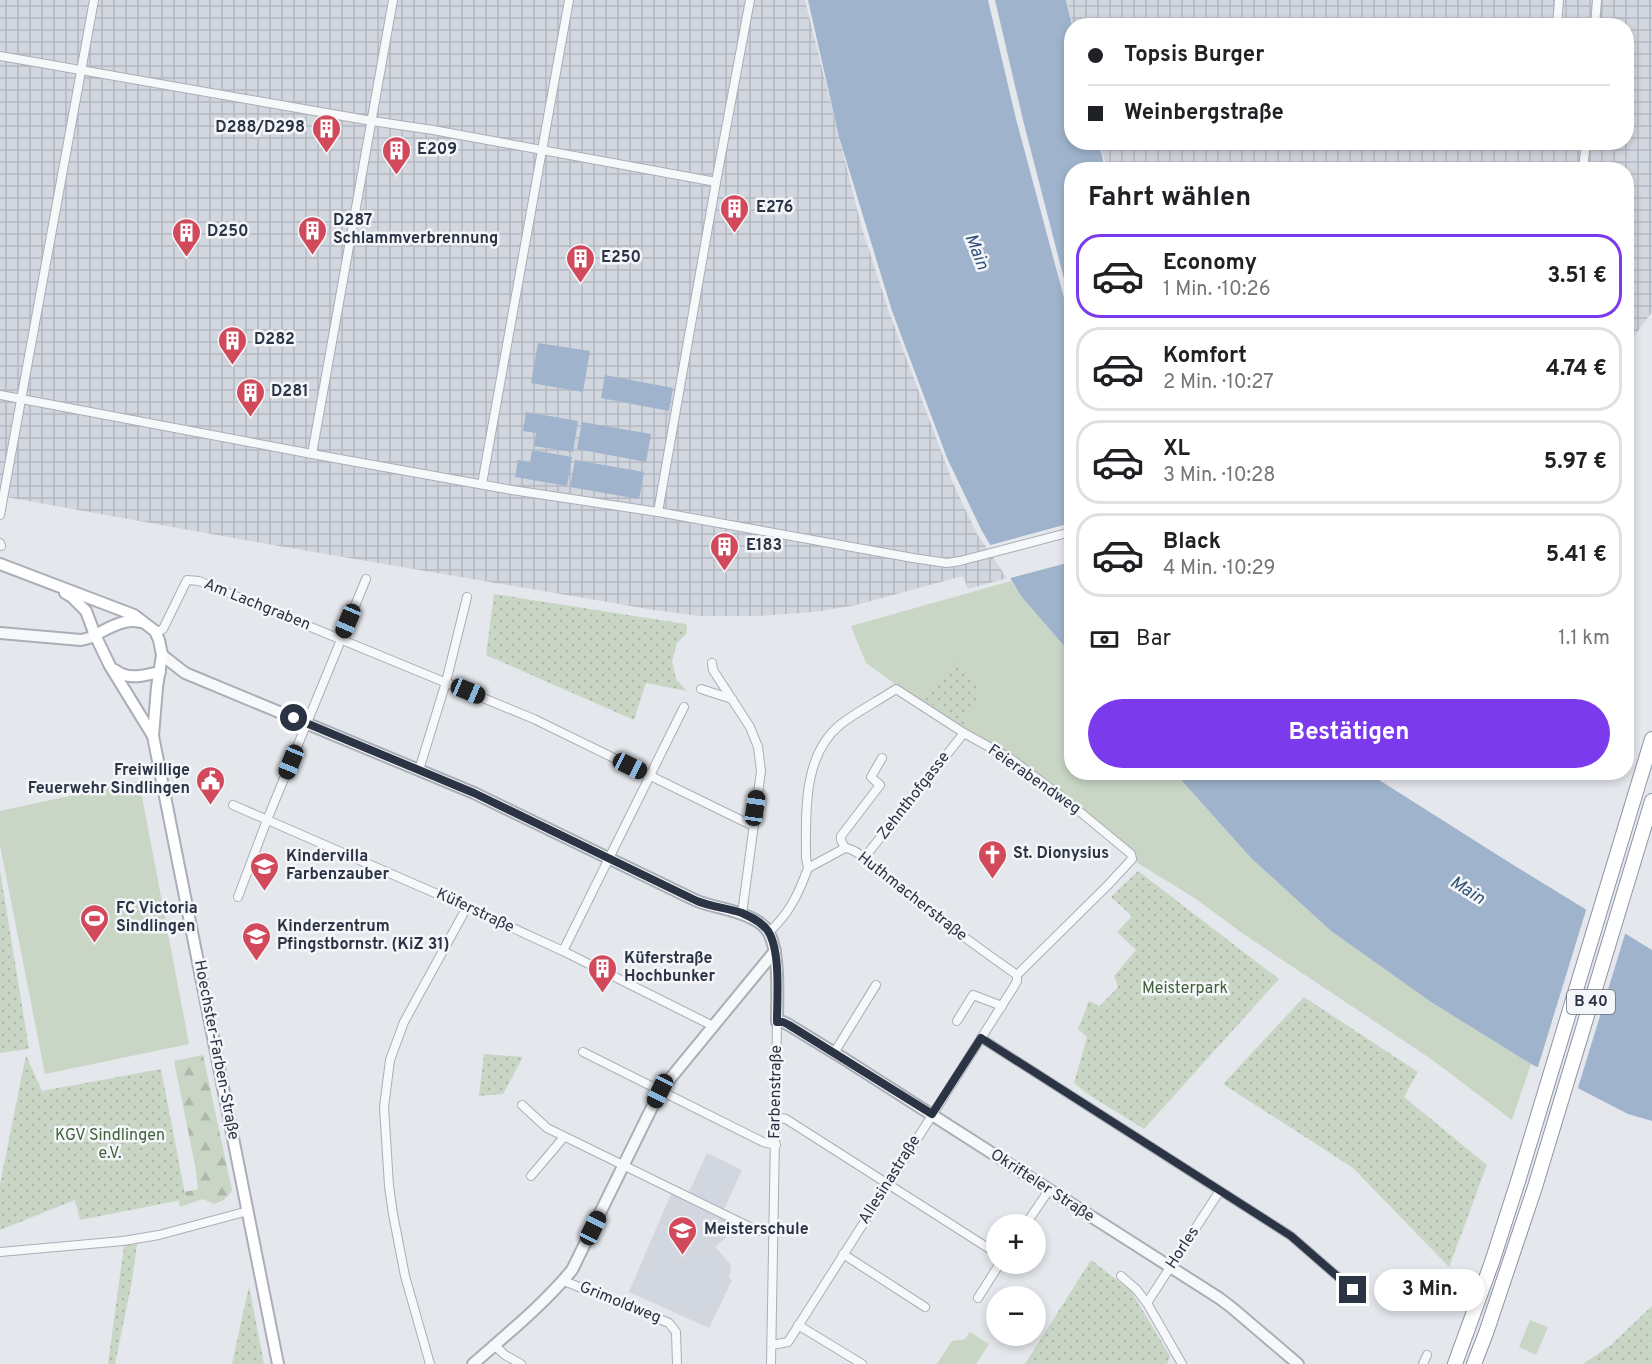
<!DOCTYPE html>
<html lang="de">
<head>
<meta charset="utf-8">
<style>
	body { margin:0; font-family:Overpass,sans-serif; background:#f2f2f2; color:#202124; height:100vh; display:flex; flex-direction:column; font-size:22px; white-space:nowrap }
	* { box-sizing:border-box; margin:0 }
	p { font-size:20px; color:#757577 }
	.icon { flex:none; width:33px; height:33px; fill:none; stroke:currentColor; stroke-width:2; stroke-linecap:round; stroke-linejoin:round }
	.map { position:relative; flex:1; overflow:hidden }
	.drawer { position:absolute; left:1064px; top:162px; width:570px; height:618px; display:flex; flex-direction:column; background:#fff; border-radius:24px; box-shadow:0 3px 9px #0003 }
	.drawer>* { flex:none }
	.guide { position:absolute; left:1064px; top:18px; width:570px; height:132px; border-radius:24px; box-shadow:0 3px 9px #0003; display:grid; align-content:center; height:132px; padding:0 24px; background:#fff }
	.buttons { position:absolute; left:986px; top:1214px; display:grid; gap:12px }
	.buttons a { display:grid; place-items:center; width:60px; height:60px; border-radius:50%; background:#fff; box-shadow:0 3px 9px #0003; font-size:30px }
	.end { position:absolute; width:27px; height:27px; margin:-14px; border:8px solid #2b3445; background:#fff; box-shadow:0 0 0 3px #fff }
	.from { border-radius:50% }
	.bubble { position:absolute; height:42px; border-radius:21px; background:#fff; box-shadow:0 3px 9px #0003; font-size:20px; font-weight:700; line-height:42px; text-align:center }
	.car { position:absolute; width:18px; height:36px; margin:-18px -9px; border-radius:8px; box-shadow:0 0 4px 2px #0007; background:linear-gradient(#222 24%,#8ab4d8 0 40%,#222 0 76%,#8ab4d8 0 86%,#222 0) }
	.guide b { display:flex; align-items:center; gap:21px; height:57px; font-size:22px }
	.guide b+b { border-top:2px solid #e0e0e0 }
	.guide i { width:15px; height:15px; background:#202124 }
	ul { padding:0; list-style:none }
	li { display:flex; align-items:center; gap:18px; height:84px; margin:0 12px 9px; padding:0 12px; border:3px solid #e0e0e0; border-radius:24px }
	li div { flex:1 }
	li b { display:block; font-size:22px }
	li em { font-style:normal; font-weight:700 }
	li.current { border-color:#7c3aed }
	li>.icon { width:54px; height:54px; stroke-width:1.5 }
	h2 { padding:0 24px; font-size:27px; line-height:72px }
	.pay { display:flex; align-items:center; gap:15px; height:66px; padding:0 24px; font-size:22px }
	.pay p { margin-inline-start:auto }
	.button { display:flex; gap:12px; margin-top:auto; padding:12px 24px }
	.button a { flex:1; height:69px; border-radius:36px; background:#7c3aed; color:#fff; font-size:24px; font-weight:700; line-height:69px; text-align:center }
	.map>svg:first-child { display:block }
	.built { fill:#d2d6de }
	.industrial { fill:url(#industrial-grid) }
	.grass { fill:#c9d6c5 }
	.forest { fill:url(#forest-firs) }
	.park { fill:url(#park-dots) }
	.water { fill:#9fb4cc }
	.pier { fill:#e4e7ec }
	.lines { fill:none; stroke-linecap:round; stroke-linejoin:round }
	.minor-casing { stroke:#a9aeb7; stroke-width:10 }
	.tertiary-casing { stroke:#a9aeb7; stroke-width:14 }
	.secondary-casing { stroke:#a9aeb7; stroke-width:14 }
	.trunk-casing { stroke:#8b94a3; stroke-width:16 }
	.minor { stroke:#f7f8fa; stroke-width:8 }
	.tertiary { stroke:#f7f8fa; stroke-width:10 }
	.secondary { stroke:#fff; stroke-width:10 }
	.trunk { stroke:#fff; stroke-width:14 }
	.route { stroke:#2b3445; stroke-width:8 }
	.labels { text-anchor:middle; dominant-baseline:central; stroke-width:5; stroke-linejoin:round; paint-order:stroke }
	.shield { fill:#f4f6f9; stroke:#676e7b; stroke-width:1.5 }
	.shield-label { font-size:15px; font-weight:bold; fill:#2b3445 }
	.poi-label { font-size:16px; font-weight:bold; fill:#2b3445; stroke:#f4f6f9; text-anchor:start }
	.street-label { font-size:16px; fill:#2b3445; stroke:#f4f6f9 }
	.park-label { font-size:16px; fill:#3f6138; stroke:#f4f6f9 }
	.water-label { font-size:18px; font-style:italic; fill:#34527a; stroke:#f4f6f9 }
</style>
</head>
<body>
<div class="map">
<svg width="1652" height="1364" viewBox="0 0 1652 1364">
	<defs>
		<pattern id="industrial-grid" width="8" height="8" patternUnits="userSpaceOnUse" patternTransform="scale(1.5)"><rect width="8" height="8" fill="#d2d6de"/><path d="M0 4h8M4 0v8" fill="none" stroke="#b4b8c0"/></pattern>
		<pattern id="forest-firs" width="22" height="20" patternUnits="userSpaceOnUse" patternTransform="scale(1.5)"><rect width="22" height="20" fill="#c9d6c5"/><path d="M5 1l3.5 6h-7zM16 11l3.5 6h-7z" fill="#adb8ab"/></pattern>
		<pattern id="park-dots" width="8" height="8" patternUnits="userSpaceOnUse" patternTransform="scale(1.5)"><rect width="8" height="8" fill="#c9d6c5"/><path d="M2 2h.1M6 6h.1" fill="none" stroke="#adb8ab" stroke-width="1.8" stroke-linecap="round"/></pattern>
	</defs>
	<rect width="100%" height="100%" fill="#e4e7ec"/>
	<g class="built">
		<polygon points="707,1153 742,1170 724,1209 689,1192"/>
		<polygon points="671,1194 736,1224 730,1234 715,1247 731,1265 729,1278 732,1280 709,1328 629,1292"/>
	</g>
	<g class="industrial">
		<polygon points="0,0 805,0 861,225 889,312 953,483 977,534 1007,578 968,589 963,576 856,605 814,612 760,616 700,616 654,610 273,545 0,496"/>
		<polygon points="1067,0 1652,0 1652,312 1626,347 1626,170 1107,169 1100,143 1626,142 1626,26 1073,26"/>
	</g>
	<g class="grass">
		<polygon points="1011,581 1021,596 1071,654 1071,772 1175,773 1251,858 1331,931 1431,1002 1531,1064 1512,1120 1431,1059 1242,933 1196,899 1133,860 1101,825 898,686 866,663 851,626"/>
		<polygon points="139,781 189,1044 45,1074 0,845 0,811"/>
		<polygon points="1530,1320 1548,1327 1536,1355 1519,1347"/>
		<polygon points="970,1332 989,1344 976,1364 937,1364 952,1341 965,1339"/>
	</g>
	<path class="forest" d="M203,1055L232,1190C227,1199 223,1201 214,1204L203,1199L180,1207L178,1201L186,1199L185,1192L198,1189L195,1165L174,1061Z"/>
	<g class="park">
		<polygon points="494,594 686,624 687,633 677,643 672,661 676,679 687,691 646,683 634,720 486,655"/>
		<polygon points="957,657 980,692 963,725 924,699"/>
		<polygon points="0,870 29,1049 0,1053"/>
		<polygon points="1138,871 1279,979 1144,1129 1086,1093 1074,1083 1087,1037 1078,1029 1089,1001 1100,1006 1118,987 1114,976 1136,950 1117,932 1132,916 1111,897"/>
		<polygon points="1304,997 1418,1072 1404,1097 1487,1165 1449,1267 1353,1168 1223,1084"/>
		<polygon points="484,1054 523,1057 503,1094 479,1096"/>
		<polygon points="26,1055 42,1091 161,1069 186,1199 80,1220 75,1200 0,1230 0,1184"/>
		<polygon points="137,1244 132,1281 115,1364 108,1364 124,1246"/>
		<polygon points="1091,1260 1131,1291 1170,1356 1167,1364 1025,1364"/>
		<polygon points="249,1286 264,1364 232,1364"/>
		<polygon points="1652,1306 1652,1364 1583,1364 1611,1345"/>
	</g>
	<g class="water">
		<polygon points="808,0 988,0 1016,119 1071,324 1071,654 1021,596 982,531 947,458 892,311 839,137"/>
		<polygon points="995,0 1066,0 1072,25 1071,142 1099,143 1105,169 1071,170 1071,306 1023,120"/>
		<polygon points="538,343 590,351 583,392 531,383"/>
		<polygon points="605,375 673,388 669,411 601,398"/>
		<polygon points="526,412 578,421 573,452 534,446 536,433 523,431"/>
		<polygon points="582,422 651,434 646,462 577,449"/>
		<polygon points="532,450 572,457 567,486 515,477 518,460 530,462"/>
		<polygon points="575,460 644,472 639,499 570,487"/>
		<polygon points="1175,773 1368,773 1507,861 1652,950 1652,1121 1628,1114 1531,1064 1431,1002 1331,931 1251,858"/>
	</g>
	<g class="pier">
		<polygon points="1071,523 1071,562 1007,579 987,546"/>
		<polygon points="1587,907 1626,931 1577,1091 1537,1070"/>
	</g>
	<g class="lines">
		<defs>
			<g id="minor">
				<polyline points="1557,26 1559,0"/>
				<polyline points="1595,26 1597,0"/>
				<polyline points="0,56 372,121 433,130 716,182"/>
				<polyline points="1583,170 1586,142"/>
				<polyline points="0,395 312,454 512,490 658,512 913,558 947,563 960,561 1071,532"/>
				<polyline points="312,454 393,0"/>
				<polyline points="482,484 569,0"/>
				<polyline points="658,512 716,182 750,0"/>
				<polyline points="0,515 94,0"/>
				<polyline points="0,543 1,546"/>
				<polyline points="156,633 163,629 187,580 199,581 534,719 753,826"/>
				<polyline points="712,663 713,670 750,727 758,747 761,771 742,914"/>
				<polyline points="701,689 732,699"/>
				<polyline points="419,770 446,682 467,597"/>
				<polyline points="233,805 467,907 563,951 713,1026"/>
				<polyline points="845,848 841,840 841,836 880,785 871,777 882,758"/>
				<polyline points="864,858 964,733"/>
				<polyline points="238,897 267,820 366,579"/>
				<path d="M769,932C789,914 799,893 808,868L845,848C857,849 870,863 879,871C924,908 970,942 1017,975"/>
				<polyline points="563,951 684,707"/>
				<polyline points="957,1021 973,995 1002,1006"/>
				<polyline points="981,1038 1291,1236 1353,1290"/>
				<polyline points="583,1052 763,1142 776,1145"/>
				<polyline points="834,1053 876,985"/>
				<polyline points="522,1105 547,1128 758,1231 774,1228"/>
				<polyline points="776,1117 786,1119 996,1253"/>
				<polyline points="531,1176 564,1137"/>
				<polyline points="1026,1224 1049,1190"/>
				<polyline points="0,1252 123,1241 159,1235 248,1211"/>
				<polyline points="843,1254 925,1307"/>
				<polyline points="1121,1276 1136,1289 1147,1303 1182,1364"/>
				<polyline points="564,1281 669,1323 676,1332 677,1364"/>
				<polyline points="978,1298 1000,1263"/>
				<polyline points="1147,1303 1219,1192"/>
				<polyline points="798,1325 862,1364"/>
				<polyline points="494,1345 505,1355 521,1364"/>
				<path d="M772,1345L788,1342L1013,988L1017,981V975L1108,885L1132,859L1131,854L1062,797L1011,759L964,733L896,689C878,701 858,711 841,724C802,755 806,814 806,858L808,868"/>
				<polyline points="430,1364 405,1276 393,1214 389,1186 384,1107 390,1060 404,1022 467,907"/>
				<polyline points="771,1364 777,1022"/>
				<polyline points="1423,1364 1427,1355"/>
			</g>
			<g id="tertiary">
				<polyline points="0,633 81,640 89,638 95,635"/>
				<path d="M162,655L185,673L474,793L697,901C715,908 734,909 751,918C758,921 765,926 769,933C780,954 777,998 777,1022H783L789,1025L846,1060L1219,1298L1231,1307L1298,1364"/>
				<path d="M473,1364C507,1334 543,1305 572,1270L660,1091L775,951"/>
			</g>
			<g id="secondary">
				<polyline points="0,564 134,615 155,631 159,640 162,655 157,687 153,736 278,1364"/>
				<polyline points="65,593 72,597 86,611 95,635 110,666 153,736"/>
				<path d="M95,635C109,628 124,618 140,622"/>
				<path d="M115,670C129,681 144,675 160,672"/>
			</g>
			<g id="trunk">
				<polyline points="1455,1364 1492,1262 1519,1178 1652,739"/>
				<polyline points="1474,1364 1486,1333 1535,1187 1652,801"/>
			</g>
		</defs>
		<use href="#minor" class="minor-casing"/>
		<use href="#tertiary" class="tertiary-casing"/>
		<use href="#secondary" class="secondary-casing"/>
		<use href="#trunk" class="trunk-casing"/>
		<use href="#minor" class="minor"/>
		<use href="#tertiary" class="tertiary"/>
		<use href="#secondary" class="secondary"/>
		<use href="#trunk" class="trunk"/>
	</g>
	<g class="lines">
		<path class="route" d="M294,718L474,793L697,901C712,907 727,908 742,913C751,917 762,922 768,931C781,951 777,999 777,1022H783L789,1025L932,1114L981,1038L1291,1236L1353,1290"/>
	</g>
	<defs>
		<symbol id="building-pin" viewBox="-11 -11 22 30"><path d="M0 17L-7.5 6A9.5 9.5 0 1 1 7.5 6Z" fill="#d1495b" stroke="#f4f6f9"/><path d="M-4-6H4V6H1V3H-1V6H-4ZM-2.5-4.3h1.7v1.8h-1.7ZM.8-4.3h1.7v1.8H.8ZM-2.5-1h1.7V.8h-1.7ZM.8-1h1.7V.8H.8Z" fill="#fff"/></symbol>
		<symbol id="civic-pin" viewBox="-11 -11 22 30"><path d="M0 17L-7.5 6A9.5 9.5 0 1 1 7.5 6Z" fill="#d1495b" stroke="#f4f6f9"/><path d="M-.6-6.5H3V-4.5H.6V-3L4-1V1h2V6H-6V1h2V-1L-.6-3ZM-1.2 2.5V6h2.4V2.5Z" fill="#fff"/></symbol>
		<symbol id="church-pin" viewBox="-11 -11 22 30"><path d="M0 17L-7.5 6A9.5 9.5 0 1 1 7.5 6Z" fill="#d1495b" stroke="#f4f6f9"/><path d="M-1.2-6h2.4v3.5h3.3v2.4h-3.3V6h-2.4V-.1h-3.3v-2.4h3.3Z" fill="#fff"/></symbol>
		<symbol id="school-pin" viewBox="-11 -11 22 30"><path d="M0 17L-7.5 6A9.5 9.5 0 1 1 7.5 6Z" fill="#d1495b" stroke="#f4f6f9"/><path d="M0-5L7-2L0 1L-7-2ZM-4 1L0 2.5L4 1V4Q0 6-4 4Z" fill="#fff"/></symbol>
		<symbol id="stadium-pin" viewBox="-11 -11 22 30"><path d="M0 17L-7.5 6A9.5 9.5 0 1 1 7.5 6Z" fill="#d1495b" stroke="#f4f6f9"/><path d="M0-5a6.5 5 0 1 0 0 10a6.5 5 0 1 0 0-10ZM-3.5-1.8h7v3.6h-7Z" fill="#fff"/></symbol>
	</defs>
	<g fill-rule="evenodd">
		<use href="#building-pin" x="310" y="112" width="33" height="45"/>
		<use href="#building-pin" x="380" y="134" width="33" height="45"/>
		<use href="#building-pin" x="718" y="192" width="33" height="45"/>
		<use href="#building-pin" x="296" y="214" width="33" height="45"/>
		<use href="#building-pin" x="170" y="216" width="33" height="45"/>
		<use href="#building-pin" x="564" y="242" width="33" height="45"/>
		<use href="#building-pin" x="216" y="324" width="33" height="45"/>
		<use href="#building-pin" x="234" y="376" width="33" height="45"/>
		<use href="#building-pin" x="708" y="530" width="33" height="45"/>
		<use href="#civic-pin" x="194" y="764" width="33" height="45"/>
		<use href="#church-pin" x="976" y="838" width="33" height="45"/>
		<use href="#school-pin" x="248" y="850" width="33" height="45"/>
		<use href="#stadium-pin" x="78" y="902" width="33" height="45"/>
		<use href="#school-pin" x="240" y="920" width="33" height="45"/>
		<use href="#building-pin" x="586" y="952" width="33" height="45"/>
		<use href="#school-pin" x="666" y="1214" width="33" height="45"/>
	</g>
	<g class="labels">
		<rect class="shield" x="1567" y="990" width="48" height="24" rx="4.5"/>
		<g class="shield-label">
			<text x="1591" y="1002">B 40</text>
		</g>
		<g class="poi-label">
			<text x="305" y="128" text-anchor="end">D288/D298</text>
			<text x="417" y="150">E209</text>
			<text x="756" y="208">E276</text>
			<text x="333" y="221">D287<tspan x="333" dy="18">Schlammverbrennung</tspan></text>
			<text x="207" y="232">D250</text>
			<text x="601" y="258">E250</text>
			<text x="254" y="340">D282</text>
			<text x="271" y="392">D281</text>
			<text x="746" y="546">E183</text>
			<text x="190" y="771" text-anchor="end">Freiwillige<tspan x="190" dy="18">Feuerwehr Sindlingen</tspan></text>
			<text x="1013" y="854">St. Dionysius</text>
			<text x="286" y="857">Kindervilla<tspan x="286" dy="18">Farbenzauber</tspan></text>
			<text x="116" y="909">FC Victoria<tspan x="116" dy="18">Sindlingen</tspan></text>
			<text x="277" y="927">Kinderzentrum<tspan x="277" dy="18">Pfingstbornstr. (KiZ 31)</tspan></text>
			<text x="624" y="959">Küferstraße<tspan x="624" dy="18">Hochbunker</tspan></text>
			<text x="704" y="1230">Meisterschule</text>
		</g>
		<g class="street-label">
			<text transform="translate(257 605) rotate(22)">Am Lachgraben</text>
			<text transform="translate(1034 780) rotate(35)">Feierabendweg</text>
			<text transform="translate(914 796) rotate(-52)">Zehnthofgasse</text>
			<text transform="translate(912 897) rotate(38)">Huthmacherstraße</text>
			<text transform="translate(475 911) rotate(25)">Küferstraße</text>
			<text transform="translate(216 1050) rotate(79)">Hoechster-Farben-Straße</text>
			<text transform="translate(776 1092) rotate(-89)">Farbenstraße</text>
			<text transform="translate(890 1180) rotate(-58)">Allesinastraße</text>
			<text transform="translate(1042 1186) rotate(33)">Okrifteler Straße</text>
			<text transform="translate(1183 1248) rotate(-57)">Horles</text>
			<text transform="translate(620 1303) rotate(22)">Grimoldweg</text>
		</g>
		<g class="park-label">
			<text x="1185" y="989">Meisterpark</text>
			<text x="110" y="1136">KGV Sindlingen<tspan x="110" dy="18">e.V.</tspan></text>
		</g>
		<g class="water-label">
			<text transform="translate(976 252) rotate(68)">Main</text>
			<text transform="translate(1467 891) rotate(32)">Main</text>
		</g>
	</g>
</svg>
<div class="buttons">
<a>+</a>
<a>−</a>
</div>
<i class="end from" style="left:294px;top:718px"></i>
<i class="end" style="left:1353px;top:1290px"></i>
<div class="bubble" style="left:1374px;top:1269px;width:111px">3 Min.</div>
<i class="car" style="left:348px;top:621px;rotate:203deg"></i>
<i class="car" style="left:468px;top:691px;rotate:113deg"></i>
<i class="car" style="left:291px;top:762px;rotate:202deg"></i>
<i class="car" style="left:630px;top:766px;rotate:116deg"></i>
<i class="car" style="left:755px;top:808px;rotate:8deg"></i>
<i class="car" style="left:660px;top:1091px;rotate:206deg"></i>
<i class="car" style="left:593px;top:1228px;rotate:26deg"></i>
<div class="guide">
<b><i class="from"></i>Topsis Burger</b>
<b><i></i>Weinbergstraße</b>
</div>
<section class="drawer">
<h2>Fahrt wählen</h2>
<ul>
<li class="current"><svg class="icon" aria-label="car" viewBox="0 0 24 24"><path d="M5 17H2v-5l4-1 3-4h7l3 4 3 1v5h-3M9 17h6M6 11h13"/><circle cx="7" cy="17" r="2"/><circle cx="17" cy="17" r="2"/></svg><div><b>Economy</b><p>1 Min. · 10:26</p></div><em>3.51 €</em></li>
<li><svg class="icon" aria-label="car" viewBox="0 0 24 24"><path d="M5 17H2v-5l4-1 3-4h7l3 4 3 1v5h-3M9 17h6M6 11h13"/><circle cx="7" cy="17" r="2"/><circle cx="17" cy="17" r="2"/></svg><div><b>Komfort</b><p>2 Min. · 10:27</p></div><em>4.74 €</em></li>
<li><svg class="icon" aria-label="car" viewBox="0 0 24 24"><path d="M5 17H2v-5l4-1 3-4h7l3 4 3 1v5h-3M9 17h6M6 11h13"/><circle cx="7" cy="17" r="2"/><circle cx="17" cy="17" r="2"/></svg><div><b>XL</b><p>3 Min. · 10:28</p></div><em>5.97 €</em></li>
<li><svg class="icon" aria-label="car" viewBox="0 0 24 24"><path d="M5 17H2v-5l4-1 3-4h7l3 4 3 1v5h-3M9 17h6M6 11h13"/><circle cx="7" cy="17" r="2"/><circle cx="17" cy="17" r="2"/></svg><div><b>Black</b><p>4 Min. · 10:29</p></div><em>5.41 €</em></li>
</ul>
<div class="pay"><svg class="icon" aria-label="cash" viewBox="0 0 24 24"><path d="M3 7h18v10H3z"/><circle cx="12" cy="12" r="2"/></svg>Bar<p>1.1 km</p></div>
<div class="button"><a>Bestätigen</a></div>
</section>
</div>
</body>
</html>
